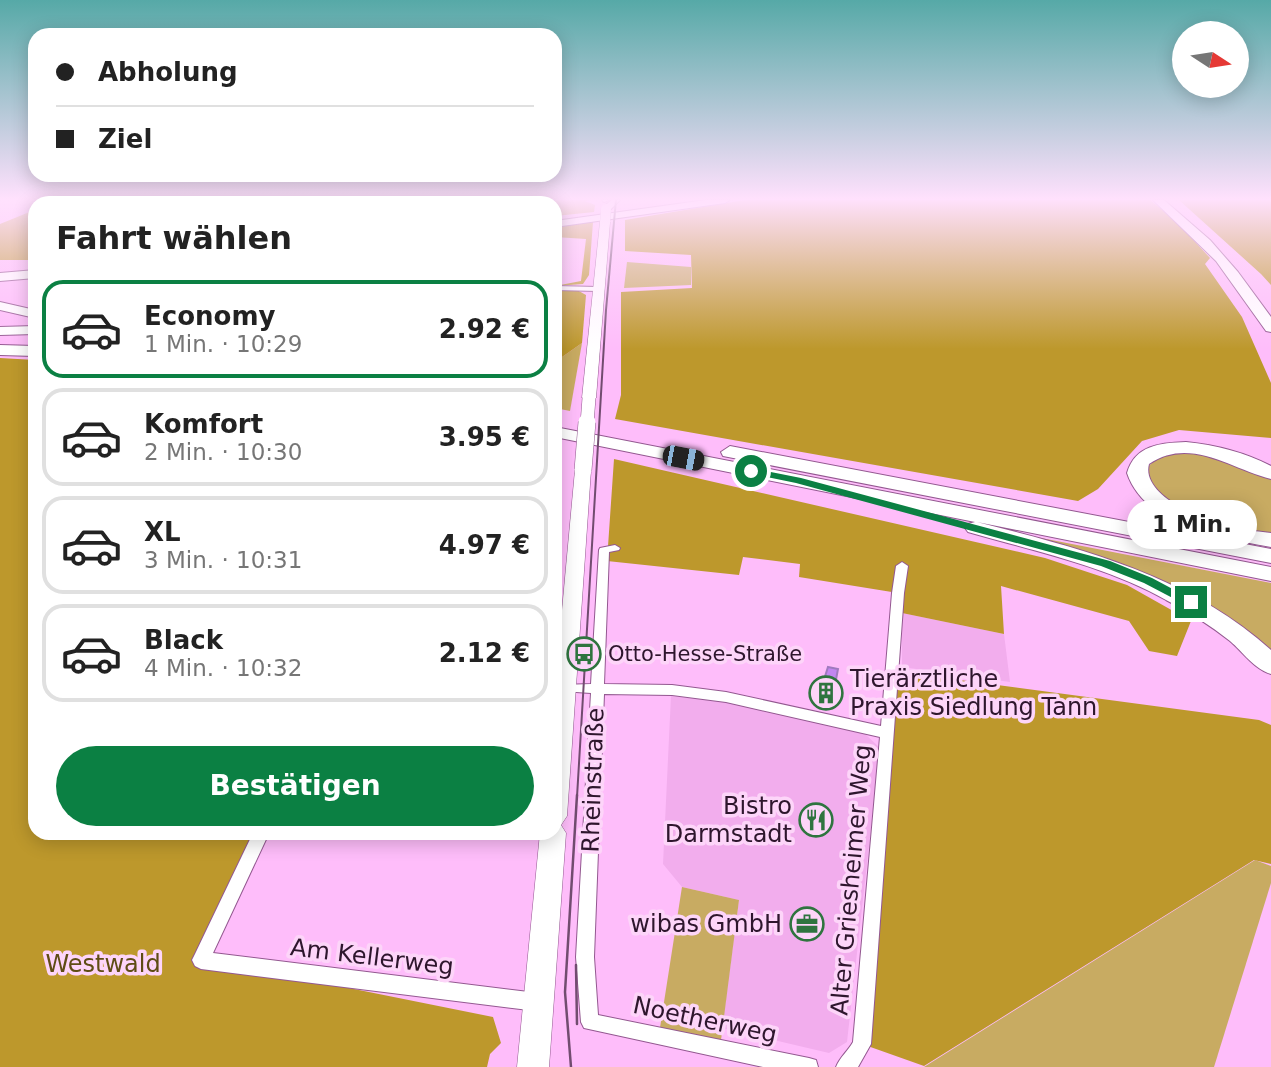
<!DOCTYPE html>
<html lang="de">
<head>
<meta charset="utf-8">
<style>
	body { margin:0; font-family:"DejaVu Sans",sans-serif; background:#f6f6f6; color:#222; height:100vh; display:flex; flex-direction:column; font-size:26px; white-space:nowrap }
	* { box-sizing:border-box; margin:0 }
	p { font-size:23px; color:#767676 }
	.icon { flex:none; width:38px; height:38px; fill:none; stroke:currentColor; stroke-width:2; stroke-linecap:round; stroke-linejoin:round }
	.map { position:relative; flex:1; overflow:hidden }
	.side { position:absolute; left:28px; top:196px; width:534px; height:644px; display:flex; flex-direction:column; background:#fff; border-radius:21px; box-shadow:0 4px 18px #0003 }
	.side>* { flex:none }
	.banner { position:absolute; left:28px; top:28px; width:534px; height:154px; border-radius:21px; box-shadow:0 4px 18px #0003; display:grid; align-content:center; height:154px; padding:0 28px; background:#fff }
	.needle { width:46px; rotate:102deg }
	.fabs { position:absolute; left:1172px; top:21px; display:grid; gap:14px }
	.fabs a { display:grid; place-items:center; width:77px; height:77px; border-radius:50%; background:#fff; box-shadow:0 4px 18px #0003; font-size:35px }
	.end { position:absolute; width:32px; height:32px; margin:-16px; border:9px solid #0b8043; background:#fff; box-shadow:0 0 0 4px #fff }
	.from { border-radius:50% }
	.bubble { position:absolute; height:49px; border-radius:24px; background:#fff; box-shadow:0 4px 18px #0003; font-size:23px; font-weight:600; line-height:49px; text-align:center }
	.car { position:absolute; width:21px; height:42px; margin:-21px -10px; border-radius:9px; box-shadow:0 0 5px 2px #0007; background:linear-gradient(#222 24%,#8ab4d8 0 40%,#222 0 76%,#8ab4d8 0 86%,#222 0) }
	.banner b { display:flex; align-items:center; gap:24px; height:66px; font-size:26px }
	.banner b+b { border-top:2px solid #e0e0e0 }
	.banner i { width:18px; height:18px; background:#222 }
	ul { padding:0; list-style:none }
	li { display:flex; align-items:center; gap:21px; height:98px; margin:0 14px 10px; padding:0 14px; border:4px solid #e0e0e0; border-radius:21px }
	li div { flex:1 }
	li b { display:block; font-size:26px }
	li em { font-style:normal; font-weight:600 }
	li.on { border-color:#0b8043 }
	li>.icon { width:63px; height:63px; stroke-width:1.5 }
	h2 { padding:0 28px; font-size:32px; line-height:84px }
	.button { display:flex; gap:14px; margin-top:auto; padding:14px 28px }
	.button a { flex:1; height:80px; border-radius:42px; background:#0b8043; color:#fff; font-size:28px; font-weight:600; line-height:80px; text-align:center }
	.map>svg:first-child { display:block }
	.built { fill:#f2aded }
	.green { fill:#c8ab62 }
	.forest { fill:#bd982c }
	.building { fill:#c286f0; stroke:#a07abf; stroke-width:2 }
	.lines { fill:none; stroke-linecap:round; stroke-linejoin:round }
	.minor-casing { stroke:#935890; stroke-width:2 }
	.secondary-casing { stroke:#935890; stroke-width:2 }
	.primary-casing { stroke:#935890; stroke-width:1 }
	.motorway-casing { stroke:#935890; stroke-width:2 }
	.minor { fill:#fff; fill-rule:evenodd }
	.secondary { fill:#fff; fill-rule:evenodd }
	.primary { fill:#fff; fill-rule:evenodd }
	.motorway { fill:#fff; fill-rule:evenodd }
	.tram-far1 { stroke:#714c6f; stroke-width:2 }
	.tram { stroke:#714c6f; stroke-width:2.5 }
	.primary-bridge-far2-casing { stroke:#935890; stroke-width:10; stroke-linecap:butt }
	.primary-bridge-far1-casing { stroke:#935890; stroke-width:14; stroke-linecap:butt }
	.primary-bridge-casing { stroke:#935890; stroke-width:18; stroke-linecap:butt }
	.primary-bridge-far2 { stroke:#fff; stroke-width:10 }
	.primary-bridge-far1 { stroke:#fff; stroke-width:13 }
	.primary-bridge { stroke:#fff; stroke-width:17 }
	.route { fill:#0b8043 }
	.labels { text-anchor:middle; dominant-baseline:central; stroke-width:7; stroke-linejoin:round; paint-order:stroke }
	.poi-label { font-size:21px; fill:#2e162d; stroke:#fdd5f9; text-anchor:start }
	.near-poi-label { font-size:24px; fill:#2e162d; stroke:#fdd5f9; text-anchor:end }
	.near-street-label { font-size:24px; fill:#2e162d; stroke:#fdd5f9 }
	.near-park-label { font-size:24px; fill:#5f4c14; stroke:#fdd5f9 }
</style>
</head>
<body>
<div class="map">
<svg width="1271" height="1067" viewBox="0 0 1271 1067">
	<rect width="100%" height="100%" fill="#febdfa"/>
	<g class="built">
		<polygon points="217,200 506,200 504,203 212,203"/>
		<polygon points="902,613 1004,634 1010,682 902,667"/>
		<polygon points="671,696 732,703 864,733 880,748 847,1042 829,1053 722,1028 739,900 682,887 663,864"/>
	</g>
	<g class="green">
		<polygon points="627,262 691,267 691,285 624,288"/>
		<polygon points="582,343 570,411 555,408 555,362"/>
		<path d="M1177,453H1199L1271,478V534C1239,529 1168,517 1151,486C1148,481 1147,475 1146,470C1152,459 1165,455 1177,453Z"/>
		<path d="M1031,536L1271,583V654C1237,628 1204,600 1164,582C1122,562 1076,550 1031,536Z"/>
		<polygon points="1255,860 1271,866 1271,883 1214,1067 924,1067"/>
		<polygon points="682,887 739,900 720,1048 659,1034"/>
	</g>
	<g class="forest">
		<polygon points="506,200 591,200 585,201 595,205 594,212 555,216 555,203 504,203"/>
		<polygon points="745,200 1150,200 1176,221 1210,258 1205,264 1242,317 1271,383 1271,438 1179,430 1142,441 1098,489 1078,501 615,419 621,395 621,292 692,288 691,255 625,251 625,220"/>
		<polygon points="1179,200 1271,200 1271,285 1261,274"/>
		<polygon points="32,211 35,211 35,260 0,260 0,224"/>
		<polygon points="593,222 589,275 583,284 555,286 581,281 586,239 555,237 555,227"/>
		<polygon points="555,290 577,290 586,295 582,343 555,362"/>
		<polygon points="0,358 35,360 35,833 255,833 204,943 223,970 339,986 493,1017 501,1043 490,1054 487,1067 0,1067"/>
		<polygon points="614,459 1045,558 1127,585 1191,621 1177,656 1149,651 1129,621 1001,586 1004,634 902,613 898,593 799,577 800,564 743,557 739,575 607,561"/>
		<polygon points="892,671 1259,720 1271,725 1271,864 1254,860 924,1066 862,1044"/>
	</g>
	<polygon class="building" points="828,667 838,669 831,706 817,702"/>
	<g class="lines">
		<defs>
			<g id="minor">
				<polygon points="602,200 609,200 604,202"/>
				<polygon points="555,286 598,287 601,289 598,291 555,290"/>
				<path d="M615,545L620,548L619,550L609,552L604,684L672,685L726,692L881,726L892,593L896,566L902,562L908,566L904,593L871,1044L858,1067H836C840,1057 848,1051 853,1042L880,737L726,702L672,695L604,694L594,957L598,1015L809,1058L816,1060L818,1067H763L584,1028L581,1022L576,957L591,693L561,691L560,688L561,685L591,684L599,550L600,548Z"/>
				<polygon points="253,833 269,833 213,953 537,993 543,996 546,1002 543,1008 537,1011 201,969 195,966 192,960 195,954"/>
			</g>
			<polygon id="secondary" points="612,200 620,200 609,211 603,211 603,207"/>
			<g id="primary">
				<polygon points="605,219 610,222 596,398 589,402 582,398 600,222"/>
				<polygon points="583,465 591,470 567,816 561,825 566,833 549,1067 517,1067 540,833 555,833 555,686 575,470"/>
			</g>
			<g id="motorway">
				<polygon points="706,200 730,200 725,203 555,227 555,221"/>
				<polygon points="1153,200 1164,200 1210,240 1238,272 1271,317 1271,332 1266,331 1216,261"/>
				<polygon points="35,270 35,278 0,281 0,273"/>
				<polygon points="0,302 35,310 35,318 0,310"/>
				<polygon points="35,326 35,334 0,335 0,327"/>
				<polygon points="0,345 35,346 35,356 0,355"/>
				<path d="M555,427L1271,567V581L977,522C1083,549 1189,576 1271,650V674C1254,669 1243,652 1230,641C1210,625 1189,612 1166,600C1106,566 1034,551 968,532L965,528L968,524L975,522L555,437Z"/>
				<path d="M1186,442C1216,445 1244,452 1271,466V479C1231,469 1190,436 1149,464C1141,494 1197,518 1222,525C1238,530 1255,531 1271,533V547C1223,538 1145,527 1127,473C1135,445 1160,443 1186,442Z"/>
				<polygon points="730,446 1271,549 1271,563 723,456 721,452"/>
			</g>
		</defs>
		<use href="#minor" class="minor-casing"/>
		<use href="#secondary" class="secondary-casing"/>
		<use href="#primary" class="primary-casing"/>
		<use href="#motorway" class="motorway-casing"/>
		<use href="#minor" class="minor"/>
		<use href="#secondary" class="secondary"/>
		<use href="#primary" class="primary"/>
		<use href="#motorway" class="motorway"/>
		<polyline class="tram-far1" points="577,797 606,310 616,200"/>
		<g class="tram">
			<polyline points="576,965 577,1024"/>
			<polyline points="571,1067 565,992 577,795"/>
		</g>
		<defs>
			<polyline id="primary-bridge-far2" points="605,222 606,209"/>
			<polyline id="primary-bridge-far1" points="587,424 589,398"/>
			<polyline id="primary-bridge" points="583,470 587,422"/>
		</defs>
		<use href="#primary-bridge-far2" class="primary-bridge-far2-casing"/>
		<use href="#primary-bridge-far1" class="primary-bridge-far1-casing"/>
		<use href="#primary-bridge" class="primary-bridge-casing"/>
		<use href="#primary-bridge-far2" class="primary-bridge-far2"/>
		<use href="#primary-bridge-far1" class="primary-bridge-far1"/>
		<use href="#primary-bridge" class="primary-bridge"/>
	</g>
	<linearGradient id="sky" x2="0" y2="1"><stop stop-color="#56a9a7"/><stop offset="0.57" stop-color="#ffe1fd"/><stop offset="1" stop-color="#ffe1fd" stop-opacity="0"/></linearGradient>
	<rect width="1271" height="349" fill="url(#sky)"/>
	<polygon class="route" points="751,468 801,478 1110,561 1152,578 1197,602 1191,606 1186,605 1144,583 1101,566 796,483 748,473 748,469"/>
	<defs>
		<symbol id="bus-ring" viewBox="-11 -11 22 22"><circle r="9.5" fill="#fdd5f9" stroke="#2f743f" stroke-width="1.5"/><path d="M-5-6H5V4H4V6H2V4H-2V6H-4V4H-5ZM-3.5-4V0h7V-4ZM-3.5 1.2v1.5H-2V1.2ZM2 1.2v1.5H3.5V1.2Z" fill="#2f743f"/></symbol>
		<symbol id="building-ring" viewBox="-11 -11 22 22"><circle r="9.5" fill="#fdd5f9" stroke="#2f743f" stroke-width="1.5"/><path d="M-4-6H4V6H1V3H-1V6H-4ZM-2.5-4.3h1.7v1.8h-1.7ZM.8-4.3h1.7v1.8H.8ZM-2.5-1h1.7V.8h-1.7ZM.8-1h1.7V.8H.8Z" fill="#2f743f"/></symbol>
		<symbol id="restaurant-ring" viewBox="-11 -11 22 22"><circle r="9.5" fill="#fdd5f9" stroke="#2f743f" stroke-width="1.5"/><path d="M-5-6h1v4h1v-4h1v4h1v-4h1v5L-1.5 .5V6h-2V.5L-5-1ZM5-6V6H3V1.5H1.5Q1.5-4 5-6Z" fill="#2f743f"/></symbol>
		<symbol id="office-ring" viewBox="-11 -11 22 22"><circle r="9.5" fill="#fdd5f9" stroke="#2f743f" stroke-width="1.5"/><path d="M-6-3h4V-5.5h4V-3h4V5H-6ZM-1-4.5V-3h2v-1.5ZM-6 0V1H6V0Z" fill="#2f743f"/></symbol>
	</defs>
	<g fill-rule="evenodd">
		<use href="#bus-ring" x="565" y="635" width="38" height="38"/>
		<use href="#building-ring" x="807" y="674" width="38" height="38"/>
		<use href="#restaurant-ring" x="797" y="801" width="38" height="38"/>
		<use href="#office-ring" x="788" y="905" width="38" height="38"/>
	</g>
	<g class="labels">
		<g class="poi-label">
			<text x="608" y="654">Otto-Hesse-Straße</text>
		</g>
		<g class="near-poi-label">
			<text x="850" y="679" text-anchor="start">Tierärztliche<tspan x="850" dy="28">Praxis Siedlung Tann</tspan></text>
			<text x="792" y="806">Bistro<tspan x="792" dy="28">Darmstadt</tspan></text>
			<text x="782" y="924">wibas GmbH</text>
		</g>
		<g class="near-street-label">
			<text transform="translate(593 780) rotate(-88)">Rheinstraße</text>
			<text transform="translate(851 880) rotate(-85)">Alter Griesheimer Weg</text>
			<text transform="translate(372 957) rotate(7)">Am Kellerweg</text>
			<text transform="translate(705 1020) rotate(12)">Noetherweg</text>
		</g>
		<g class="near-park-label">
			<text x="103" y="964">Westwald</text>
		</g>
	</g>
</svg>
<div class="fabs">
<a><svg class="needle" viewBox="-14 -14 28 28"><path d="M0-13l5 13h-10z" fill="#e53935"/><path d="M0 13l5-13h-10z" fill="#767676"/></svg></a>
</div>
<i class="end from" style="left:751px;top:471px"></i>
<i class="end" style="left:1191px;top:602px"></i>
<div class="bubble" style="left:1127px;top:500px;width:130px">1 Min.</div>
<i class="car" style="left:683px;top:458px;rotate:101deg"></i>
<div class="banner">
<b><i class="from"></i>Abholung</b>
<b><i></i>Ziel</b>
</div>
<section class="side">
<h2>Fahrt wählen</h2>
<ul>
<li class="on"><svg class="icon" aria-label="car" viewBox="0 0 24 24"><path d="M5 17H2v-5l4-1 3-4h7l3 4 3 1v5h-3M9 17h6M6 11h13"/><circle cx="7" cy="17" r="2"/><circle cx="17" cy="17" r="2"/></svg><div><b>Economy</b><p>1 Min. · 10:29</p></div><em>2.92 €</em></li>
<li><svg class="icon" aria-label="car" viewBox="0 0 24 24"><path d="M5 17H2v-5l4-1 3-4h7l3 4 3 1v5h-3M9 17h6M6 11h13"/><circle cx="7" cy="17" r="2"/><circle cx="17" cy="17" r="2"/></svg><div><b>Komfort</b><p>2 Min. · 10:30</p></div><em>3.95 €</em></li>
<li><svg class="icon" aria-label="car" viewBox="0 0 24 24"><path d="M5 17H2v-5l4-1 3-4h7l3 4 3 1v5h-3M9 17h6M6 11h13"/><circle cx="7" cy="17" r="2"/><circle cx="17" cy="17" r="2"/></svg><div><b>XL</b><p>3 Min. · 10:31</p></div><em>4.97 €</em></li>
<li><svg class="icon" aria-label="car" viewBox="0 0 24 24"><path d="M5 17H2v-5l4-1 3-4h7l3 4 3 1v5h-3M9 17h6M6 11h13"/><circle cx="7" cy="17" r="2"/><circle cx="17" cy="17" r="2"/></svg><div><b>Black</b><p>4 Min. · 10:32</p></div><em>2.12 €</em></li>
</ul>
<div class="button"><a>Bestätigen</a></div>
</section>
</div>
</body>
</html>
